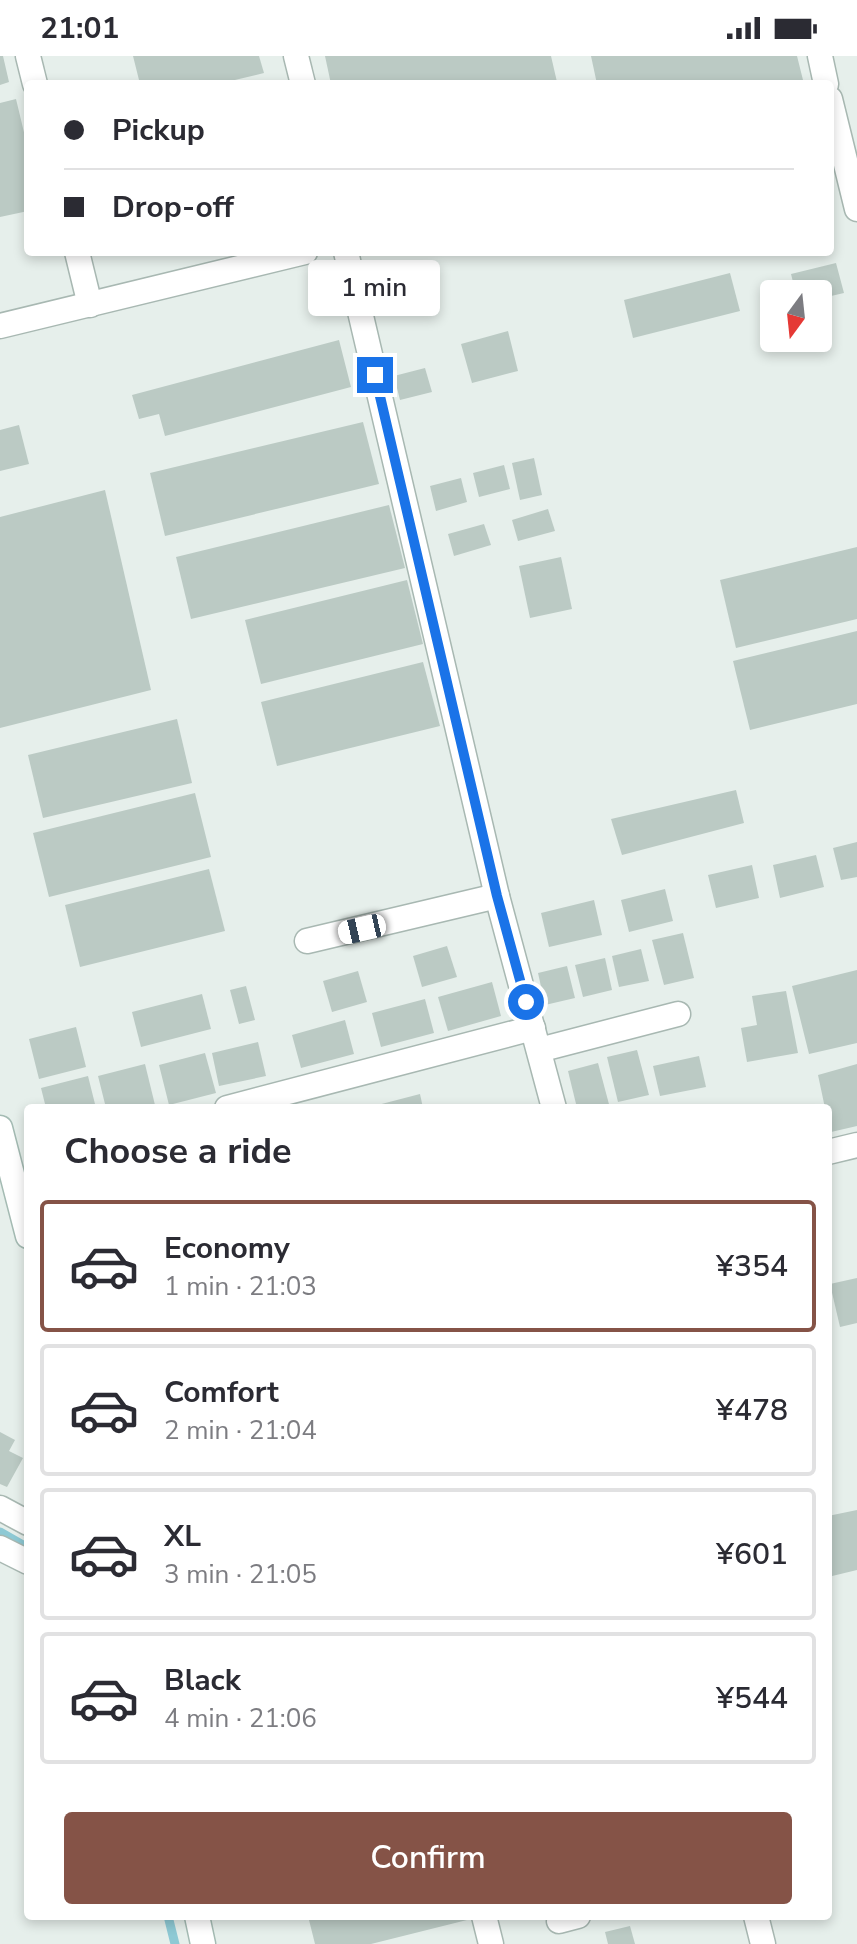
<!DOCTYPE html>
<html lang="en">
<head>
<meta charset="utf-8">
<style>
	body { margin:0; font-family:"Nunito Sans",sans-serif; background:#f7f7f7; color:#2b2b33; height:100vh; display:flex; flex-direction:column; font-size:30px; white-space:nowrap }
	* { box-sizing:border-box; margin:0 }
	p { font-size:26px; color:#7c7c81 }
	.icon { flex:none; width:44px; height:44px; fill:none; stroke:currentColor; stroke-width:2; stroke-linecap:round; stroke-linejoin:round }
	.map { position:relative; flex:1; overflow:hidden }
	.panel { position:absolute; left:24px; top:1048px; width:808px; height:816px; display:flex; flex-direction:column; background:#fff; border-radius:8px; box-shadow:0 4px 12px #0003 }
	.panel>* { flex:none }
	.guide { position:absolute; left:24px; top:24px; width:810px; height:176px; border-radius:8px; box-shadow:0 4px 12px #0003; display:grid; align-content:center; height:176px; padding:0 40px; background:#fff }
	.needle { width:52px; rotate:195deg }
	.buttons { position:absolute; left:760px; top:224px; display:grid; gap:16px }
	.buttons a { display:grid; place-items:center; width:72px; height:72px; border-radius:8px; background:#fff; box-shadow:0 4px 12px #0003; font-size:40px }
	.end { position:absolute; width:36px; height:36px; margin:-18px; border:10px solid #1a73e8; background:#fff; box-shadow:0 0 0 4px #fff }
	.from { border-radius:50% }
	.bubble { position:absolute; height:56px; border-radius:8px; background:#fff; box-shadow:0 4px 12px #0003; font-size:26px; font-weight:600; line-height:56px; text-align:center }
	.car { position:absolute; width:24px; height:48px; margin:-24px -12px; border-radius:10px; box-shadow:0 0 6px 2px #0007; background:linear-gradient(#fff 24%,#345 0 40%,#fff 0 76%,#345 0 86%,#fff 0) }
	.guide b { display:flex; align-items:center; gap:28px; height:76px; font-size:30px }
	.guide b+b { border-top:2px solid #e1e1e2 }
	.guide i { width:20px; height:20px; background:#2b2b33 }
	ul { padding:0; list-style:none }
	li { display:flex; align-items:center; gap:24px; height:132px; margin:0 16px 12px; padding:0 24px; border:4px solid #e1e1e2; border-radius:8px }
	li div { flex:1 }
	li b { display:block; font-size:30px }
	li em { font-style:normal; font-weight:600 }
	li.on { border-color:#855347 }
	li>.icon { width:72px; height:72px; stroke-width:1.5 }
	h2 { padding:0 40px; font-size:36px; line-height:96px }
	.primary-button { display:flex; gap:16px; margin-top:auto; padding:16px 40px }
	.primary-button a { flex:1; height:92px; border-radius:8px; background:#855347; color:#fff; font-size:32px; font-weight:600; line-height:92px; text-align:center }
	.status { display:flex; justify-content:space-between; align-items:center; height:56px; padding:0 40px; background:#fff; direction:ltr }
	.status svg { height:22px; fill:currentColor }
	.map>svg:first-child { display:block }
	.lines { fill:none; stroke-linecap:round; stroke-linejoin:round }
	.stream { stroke:#8ec9d4; stroke-width:9 }
	.building { fill:#bbcac4 }
	.street-casing { stroke:#a8b8b2; stroke-width:27 }
	.secondary-casing { stroke:#a4bbb3; stroke-width:27 }
	.street { stroke:#fff; stroke-width:24 }
	.secondary { stroke:#fff; stroke-width:24 }
	.route { stroke:#1a73e8; stroke-width:10 }
</style>
</head>
<body>
<div class="status"><b>21:01</b><svg viewBox="0 0 49 12"><path d="M0 12V9h3v3zM5 12V6h3v6zM10 12V3h3v9zM15 12V0h3v12zM26 1h20v11H26zM47 4h2v5h-2z"/></svg></div>
<div class="map">
<svg width="857" height="1888" viewBox="0 0 857 1888">
	<rect width="100%" height="100%" fill="#e6efeb"/>
	<g class="lines">
		<g class="stream">
			<polyline points="0,1476 28,1492"/>
			<polyline points="168,1860 175,1888"/>
		</g>
	</g>
	<g class="building">
		<polygon points="0,0 3,0 9,26 0,29"/>
		<polygon points="133,0 259,0 264,17 218,28 140,28"/>
		<polygon points="325,0 551,0 557,26 331,28"/>
		<polygon points="591,0 797,0 804,28 597,28"/>
		<polygon points="16,43 28,93 28,110 24,112 28,130 28,155 0,161 0,47"/>
		<polygon points="836,207 844,237 818,243 818,238 796,238 791,218"/>
		<polygon points="730,217 740,255 633,282 624,244"/>
		<polygon points="508,275 518,315 472,327 461,288"/>
		<polygon points="339,284 351,331 165,380 159,358 139,363 132,339"/>
		<polygon points="425,312 432,336 400,344 394,320"/>
		<polygon points="363,366 379,428 165,480 150,417"/>
		<polygon points="19,369 29,408 0,415 0,374"/>
		<polygon points="534,402 542,439 520,444 512,407"/>
		<polygon points="504,409 510,433 479,441 473,417"/>
		<polygon points="461,422 467,446 436,455 430,430"/>
		<polygon points="105,434 151,634 0,672 0,461"/>
		<polygon points="389,449 405,512 191,563 176,501"/>
		<polygon points="548,453 555,475 518,485 512,464"/>
		<polygon points="484,468 491,489 454,500 448,478"/>
		<polygon points="857,491 857,563 736,592 720,524"/>
		<polygon points="561,501 572,553 530,562 519,510"/>
		<polygon points="407,524 423,588 261,628 245,564"/>
		<polygon points="857,575 857,648 750,674 733,605"/>
		<polygon points="423,606 440,670 277,710 261,646"/>
		<polygon points="177,663 192,727 43,762 28,699"/>
		<polygon points="736,734 744,767 622,799 611,763"/>
		<polygon points="195,737 211,801 49,841 33,777"/>
		<polygon points="857,786 857,821 841,824 833,792"/>
		<polygon points="816,799 824,831 780,842 773,809"/>
		<polygon points="752,809 759,842 716,852 708,819"/>
		<polygon points="209,813 225,875 80,911 65,849"/>
		<polygon points="665,833 673,865 629,876 621,844"/>
		<polygon points="594,844 602,879 549,891 541,857"/>
		<polygon points="683,877 694,922 664,929 652,884"/>
		<polygon points="447,890 457,921 422,931 413,900"/>
		<polygon points="641,893 649,925 619,931 612,900"/>
		<polygon points="605,902 612,934 583,941 575,909"/>
		<polygon points="567,910 575,942 545,949 538,917"/>
		<polygon points="857,914 857,987 809,998 792,930"/>
		<polygon points="358,915 367,946 332,956 323,925"/>
		<polygon points="492,926 501,960 448,975 438,941"/>
		<polygon points="246,930 255,964 239,968 230,934"/>
		<polygon points="786,935 798,997 747,1006 741,972 757,969 752,940"/>
		<polygon points="202,938 211,973 141,991 132,956"/>
		<polygon points="425,943 434,977 381,991 372,957"/>
		<polygon points="345,964 354,998 301,1012 292,979"/>
		<polygon points="76,971 86,1011 39,1023 29,983"/>
		<polygon points="258,986 266,1020 219,1030 212,997"/>
		<polygon points="637,994 649,1039 618,1046 607,1001"/>
		<polygon points="205,997 216,1037 169,1049 159,1009"/>
		<polygon points="699,1000 706,1031 660,1040 653,1010"/>
		<polygon points="598,1007 610,1052 577,1052 568,1015"/>
		<polygon points="145,1008 155,1049 142,1052 106,1052 98,1020"/>
		<polygon points="857,1008 857,1070 831,1076 828,1052 825,1052 818,1019"/>
		<polygon points="88,1020 96,1052 46,1052 41,1032"/>
		<polygon points="420,1038 423,1052 370,1052 370,1051"/>
		<polygon points="857,1222 857,1267 840,1271 830,1228"/>
		<polygon points="0,1376 15,1384 9,1395 23,1402 7,1431 0,1428"/>
		<polygon points="857,1454 857,1514 828,1521 828,1460"/>
		<polygon points="308,1860 470,1860 471,1863 371,1888 315,1888"/>
		<polygon points="630,1870 635,1888 608,1888 605,1876"/>
	</g>
	<g class="lines">
		<defs>
			<g id="street">
				<polyline points="28,0 35,28"/>
				<polyline points="296,0 303,28"/>
				<polyline points="820,0 826,28"/>
				<polyline points="830,43 857,153"/>
				<polyline points="77,196 90,249"/>
				<polyline points="346,196 497,840 554,1052"/>
				<polyline points="0,270 305,196"/>
				<polyline points="307,885 497,840"/>
				<polyline points="539,994 678,958"/>
				<polyline points="227,1052 533,972"/>
				<polyline points="828,1096 857,1089"/>
				<polyline points="0,1452 28,1467"/>
				<polyline points="0,1492 28,1506"/>
				<polyline points="484,1860 491,1888"/>
				<polyline points="756,1860 763,1888"/>
				<polyline points="559,1865 578,1860"/>
			</g>
			<g id="secondary">
				<polyline points="0,1072 28,1180"/>
				<polyline points="197,1860 203,1888"/>
			</g>
		</defs>
		<use href="#street" class="street-casing"/>
		<use href="#secondary" class="secondary-casing"/>
		<use href="#street" class="street"/>
		<use href="#secondary" class="secondary"/>
	</g>
	<g class="lines">
		<polyline class="route" points="375,319 497,840 526,946"/>
	</g>
</svg>
<div class="buttons">
<a><svg class="needle" viewBox="-14 -14 28 28"><path d="M0-13l5 13h-10z" fill="#e53935"/><path d="M0 13l5-13h-10z" fill="#7c7c81"/></svg></a>
</div>
<i class="end from" style="left:526px;top:946px"></i>
<i class="end" style="left:375px;top:319px"></i>
<div class="bubble" style="left:308px;top:204px;width:132px">1 min</div>
<i class="car" style="left:362px;top:873px;rotate:257deg"></i>
<div class="guide">
<b><i class="from"></i>Pickup</b>
<b><i></i>Drop-off</b>
</div>
<section class="panel">
<h2>Choose a ride</h2>
<ul>
<li class="on"><svg class="icon" aria-label="car" viewBox="0 0 24 24"><path d="M5 17H2v-5l4-1 3-4h7l3 4 3 1v5h-3M9 17h6M6 11h13"/><circle cx="7" cy="17" r="2"/><circle cx="17" cy="17" r="2"/></svg><div><b>Economy</b><p>1 min · 21:03</p></div><em>¥354</em></li>
<li><svg class="icon" aria-label="car" viewBox="0 0 24 24"><path d="M5 17H2v-5l4-1 3-4h7l3 4 3 1v5h-3M9 17h6M6 11h13"/><circle cx="7" cy="17" r="2"/><circle cx="17" cy="17" r="2"/></svg><div><b>Comfort</b><p>2 min · 21:04</p></div><em>¥478</em></li>
<li><svg class="icon" aria-label="car" viewBox="0 0 24 24"><path d="M5 17H2v-5l4-1 3-4h7l3 4 3 1v5h-3M9 17h6M6 11h13"/><circle cx="7" cy="17" r="2"/><circle cx="17" cy="17" r="2"/></svg><div><b>XL</b><p>3 min · 21:05</p></div><em>¥601</em></li>
<li><svg class="icon" aria-label="car" viewBox="0 0 24 24"><path d="M5 17H2v-5l4-1 3-4h7l3 4 3 1v5h-3M9 17h6M6 11h13"/><circle cx="7" cy="17" r="2"/><circle cx="17" cy="17" r="2"/></svg><div><b>Black</b><p>4 min · 21:06</p></div><em>¥544</em></li>
</ul>
<div class="primary-button"><a>Confirm</a></div>
</section>
</div>
</body>
</html>
